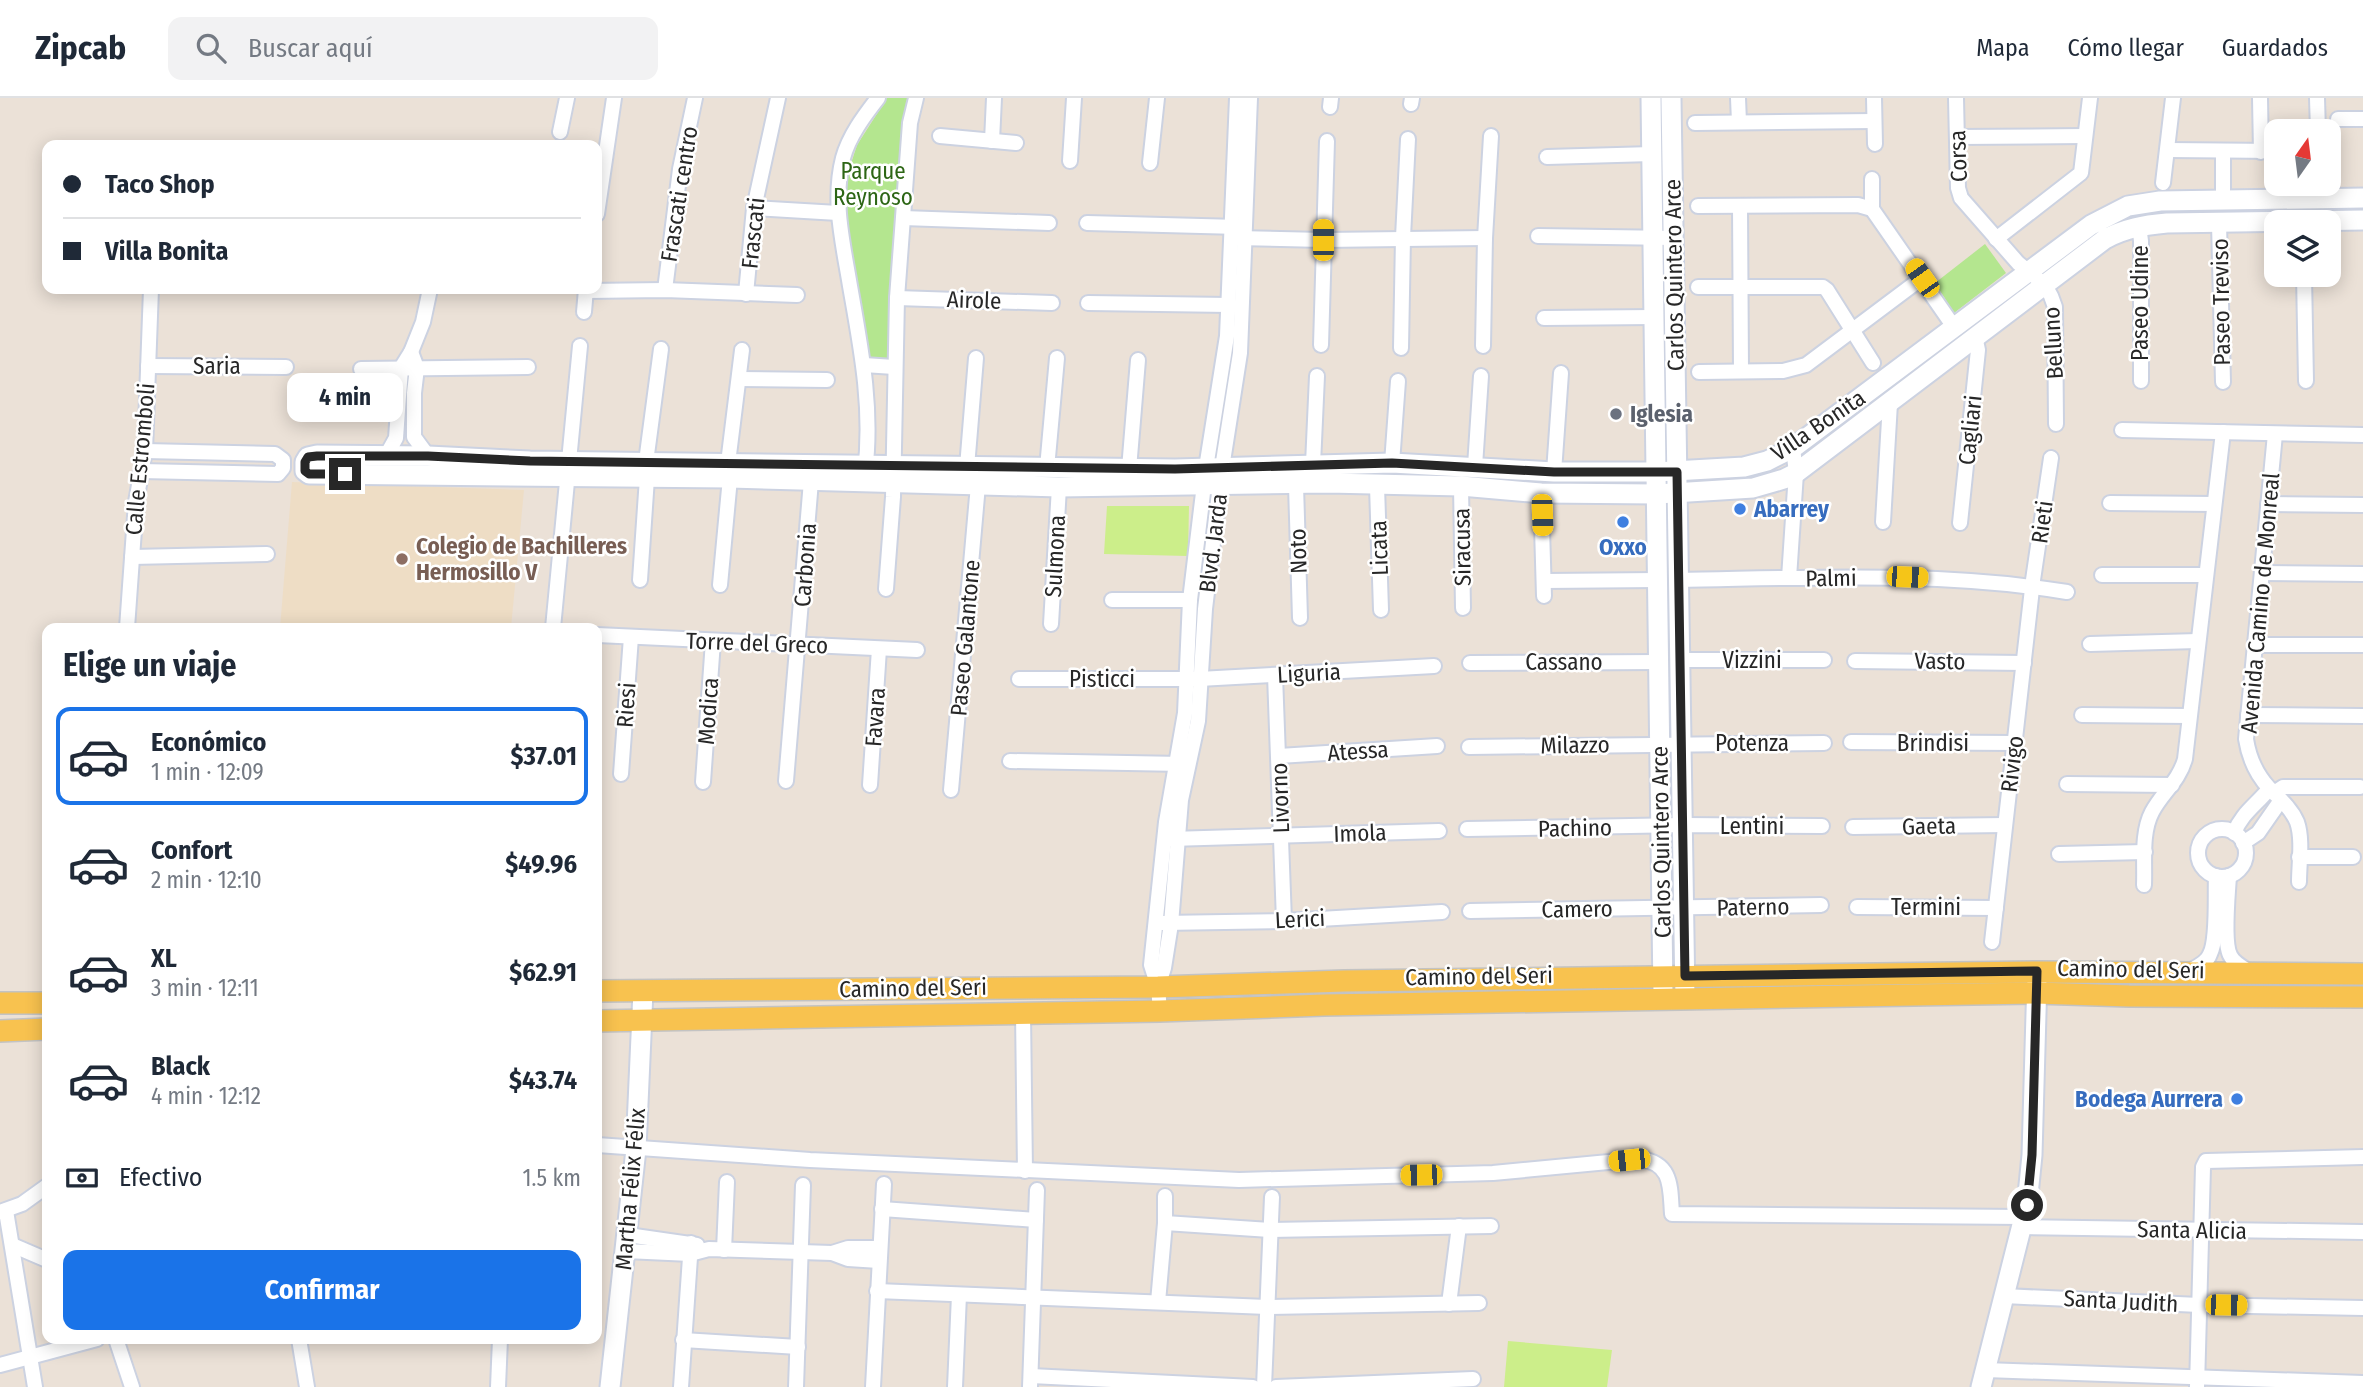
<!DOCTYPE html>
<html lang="es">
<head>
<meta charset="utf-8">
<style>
	body { margin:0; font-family:"Fira Sans Condensed",sans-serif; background:#f2f2f3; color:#1f2937; height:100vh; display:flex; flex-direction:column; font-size:26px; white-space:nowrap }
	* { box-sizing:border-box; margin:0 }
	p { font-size:23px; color:#747a83 }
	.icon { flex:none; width:38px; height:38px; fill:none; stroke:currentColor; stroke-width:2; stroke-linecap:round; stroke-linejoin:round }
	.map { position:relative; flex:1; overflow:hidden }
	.drawer { position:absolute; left:42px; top:525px; width:560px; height:721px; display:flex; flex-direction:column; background:#fff; border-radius:14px; box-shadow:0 4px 18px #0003 }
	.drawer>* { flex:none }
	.hud { position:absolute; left:42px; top:42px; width:560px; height:154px; border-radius:14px; box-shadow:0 4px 18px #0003; display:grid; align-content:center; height:154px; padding:0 21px; background:#fff }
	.needle { width:46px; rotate:14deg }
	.fabs { position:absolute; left:2264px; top:21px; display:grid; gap:14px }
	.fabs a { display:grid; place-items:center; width:77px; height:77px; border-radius:14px; background:#fff; box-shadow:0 4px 18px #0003; font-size:35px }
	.end { position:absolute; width:32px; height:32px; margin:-16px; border:9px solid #272727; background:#fff; box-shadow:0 0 0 4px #fff }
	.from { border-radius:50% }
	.bubble { position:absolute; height:49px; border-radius:14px; background:#fff; box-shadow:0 4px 18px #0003; font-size:23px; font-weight:700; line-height:49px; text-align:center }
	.car { position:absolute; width:21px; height:42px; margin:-21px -10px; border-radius:9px; box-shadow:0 0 5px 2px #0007; background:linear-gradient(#f5c518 24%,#345 0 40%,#f5c518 0 76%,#345 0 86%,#f5c518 0) }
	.hud b { display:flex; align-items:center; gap:24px; height:66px; font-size:26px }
	.hud b+b { border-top:2px solid #e0e1e3 }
	.hud i { width:18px; height:18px; background:#1f2937 }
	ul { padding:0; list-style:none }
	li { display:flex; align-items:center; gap:21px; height:98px; margin:0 14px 10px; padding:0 7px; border:4px solid transparent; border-radius:14px }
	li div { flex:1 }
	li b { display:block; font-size:26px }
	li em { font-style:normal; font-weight:700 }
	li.selected { border-color:#1a73e8 }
	li>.icon { width:63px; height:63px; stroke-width:1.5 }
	h2 { padding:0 21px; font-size:32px; line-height:84px }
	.pay { display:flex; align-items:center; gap:18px; height:77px; padding:0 21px; font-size:26px }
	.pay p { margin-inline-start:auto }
	.button { display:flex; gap:14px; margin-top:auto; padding:14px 21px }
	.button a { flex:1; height:80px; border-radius:14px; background:#1a73e8; color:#fff; font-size:28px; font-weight:700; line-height:80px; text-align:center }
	header { display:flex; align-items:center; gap:42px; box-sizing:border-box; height:98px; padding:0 35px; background:#fff; border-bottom:2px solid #e0e1e3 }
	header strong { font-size:33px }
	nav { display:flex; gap:38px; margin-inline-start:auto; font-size:24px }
	.search { width:490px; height:63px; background:#f2f2f3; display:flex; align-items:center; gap:18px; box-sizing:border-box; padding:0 24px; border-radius:14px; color:#747a83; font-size:26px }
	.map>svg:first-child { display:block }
	.education { fill:#eeddc5 }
	.green { fill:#b4e68f }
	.pitch { fill:#ccee8a }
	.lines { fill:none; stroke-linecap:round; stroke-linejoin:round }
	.street-casing { stroke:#ccd2e1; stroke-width:18 }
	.secondary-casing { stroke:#ccd2e1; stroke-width:23 }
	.primary-casing { stroke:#c3c3c3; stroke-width:24 }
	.street { stroke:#fff; stroke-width:14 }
	.secondary { stroke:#fff; stroke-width:19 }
	.primary { stroke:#f8c24f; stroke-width:21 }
	.route { stroke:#272727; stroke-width:9 }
	.worship-dot { fill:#6b7280; stroke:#fff; stroke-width:2.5 }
	.shop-dot { fill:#3f7fe0; stroke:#fff; stroke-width:2.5 }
	.education-dot { fill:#8d6e63; stroke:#fff; stroke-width:2.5 }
	.labels { text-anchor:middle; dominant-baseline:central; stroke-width:5; stroke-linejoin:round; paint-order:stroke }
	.street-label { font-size:23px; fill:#272727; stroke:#fff }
	.park-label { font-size:23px; fill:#2d6615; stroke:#fff }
	.worship-label { font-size:23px; font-weight:bold; fill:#5b616d; stroke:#fff; text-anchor:start }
	.shop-label { font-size:23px; font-weight:bold; fill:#366cbe; stroke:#fff; text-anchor:start }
	.education-label { font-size:23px; font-weight:bold; fill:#785e54; stroke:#fff; text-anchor:start }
</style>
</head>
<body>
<header>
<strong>Zipcab</strong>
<div class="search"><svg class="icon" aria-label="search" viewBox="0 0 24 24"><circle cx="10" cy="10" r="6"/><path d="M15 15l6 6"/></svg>Buscar aquí</div>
<nav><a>Mapa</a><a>Cómo llegar</a><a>Guardados</a></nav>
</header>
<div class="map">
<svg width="2363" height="1289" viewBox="0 0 2363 1289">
	<rect width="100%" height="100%" fill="#ebe1d7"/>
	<polygon class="education" points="292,384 524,392 511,530 280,530"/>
	<g class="green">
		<polygon points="887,0 913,0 893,251 886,263 871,265 847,121 846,81 857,47"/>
		<polygon points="1985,146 2006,175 1954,215 1935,185"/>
	</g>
	<g class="pitch">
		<polygon points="1107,408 1189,408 1188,458 1104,456"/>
		<polygon points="1508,1243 1612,1252 1607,1289 1504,1289"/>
	</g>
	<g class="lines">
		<defs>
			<g id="street">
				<polyline points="1738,0 1739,24"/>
				<polyline points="1874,0 1875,46"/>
				<polyline points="1956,0 1958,90 1961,100 2018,165 2045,187 2051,198 2055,209 2056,326"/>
				<polyline points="2260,0 2261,54"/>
				<polyline points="2317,0 2318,33"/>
				<polyline points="1411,6 1412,0"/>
				<polyline points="1330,9 1331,0"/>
				<polyline points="2338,21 2363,21"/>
				<polyline points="1695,25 1874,23"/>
				<polyline points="560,34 567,0"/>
				<polyline points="940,38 1016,45"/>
				<polyline points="1957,39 2085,38"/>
				<polyline points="992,43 994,0"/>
				<polyline points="2168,52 2277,53"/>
				<polyline points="1547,59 1652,56"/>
				<polyline points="1070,63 1074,0"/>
				<polyline points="1150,65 1157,0"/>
				<polyline points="1872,81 1872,111 1954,229"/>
				<polyline points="2163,85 2173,0"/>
				<polyline points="2223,102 2223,54"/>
				<polyline points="1698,108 1858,107 1872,111"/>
				<polyline points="1740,108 1741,273"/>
				<polyline points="754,110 838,115"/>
				<polyline points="597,116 614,0"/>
				<polyline points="903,120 1049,125"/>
				<polyline points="1087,125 1239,129"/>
				<polyline points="2219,125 2223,284"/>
				<polyline points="2139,127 2141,143 2141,283"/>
				<polyline points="1538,138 1674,140"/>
				<polyline points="1236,140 1323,142 1485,140"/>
				<polyline points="1996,141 2081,75 2090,0"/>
				<polyline points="2304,177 2306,283"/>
				<polyline points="1698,189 1823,189 1827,192 1873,265"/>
				<polyline points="665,192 680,71 695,0"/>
				<polyline points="586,193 665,192 797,197"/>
				<polyline points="746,196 754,110 778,0"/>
				<polyline points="897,200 1052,205"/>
				<polyline points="1088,205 1229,207"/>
				<polyline points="584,214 586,191"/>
				<polyline points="1544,220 1654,219"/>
				<polyline points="1321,247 1327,43"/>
				<polyline points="1483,248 1485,140 1491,38"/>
				<polyline points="1401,250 1403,139 1408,41"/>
				<polyline points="411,254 423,224 430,191"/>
				<polyline points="864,267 894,269"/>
				<polyline points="148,268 286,269"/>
				<polyline points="361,271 528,269"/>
				<polyline points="1699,274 1783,273 1806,267 1922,180"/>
				<polyline points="739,281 827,282"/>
				<polyline points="2122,332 2363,337"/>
				<path d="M2275,336L2246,641C2249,660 2256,676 2269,690C2279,700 2291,710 2297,724C2303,741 2299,766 2299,784"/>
				<polyline points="386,358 396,340 401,270 411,254 417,270 414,295 414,339 428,358"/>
				<polyline points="646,364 661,251"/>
				<polyline points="728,365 742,252"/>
				<polyline points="1392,365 1398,283"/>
				<polyline points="1313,366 1317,278"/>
				<polyline points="1475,368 1481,278"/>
				<polyline points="967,369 976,260"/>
				<polyline points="1047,370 1057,260"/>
				<polyline points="1129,371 1138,262"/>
				<polyline points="141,373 278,376 283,370 283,362 275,356 145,353"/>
				<path d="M865,374C873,311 861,250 850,188C843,145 832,103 843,60C849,38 864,18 878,0"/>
				<polyline points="1554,374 1561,275"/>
				<polyline points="1296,387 1300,520"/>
				<polyline points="1377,388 1381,512"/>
				<polyline points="1461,388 1463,510"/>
				<polyline points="1541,395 1544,498"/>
				<polyline points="2110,405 2214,406"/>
				<polyline points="2268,406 2363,407"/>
				<polyline points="1883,424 1890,305"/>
				<polyline points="1960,425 1978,252 1975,238"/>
				<polyline points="132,459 267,456"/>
				<polyline points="2262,475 2363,476"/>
				<polyline points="2102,477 2206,477"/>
				<polyline points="1789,480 1796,375 1793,350"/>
				<polyline points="640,482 647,380"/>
				<path d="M1678,482C1808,480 1938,473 2067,494"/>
				<polyline points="1544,483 1658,482"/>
				<polyline points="720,487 730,380"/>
				<polyline points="886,491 893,399 897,200 910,25 916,0"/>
				<polyline points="1112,502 1190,502"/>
				<polyline points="1051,526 1059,389"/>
				<polyline points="127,530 136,404 145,353 151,191"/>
				<polyline points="553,530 580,248"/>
				<polyline points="597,537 917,552"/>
				<polyline points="2090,546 2198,543"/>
				<polyline points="2255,547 2363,547"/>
				<polyline points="1680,562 1824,562"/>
				<polyline points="1855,563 2024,565"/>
				<polyline points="1470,565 1659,564"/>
				<polyline points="1275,577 1284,823"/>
				<polyline points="1019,581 1199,581 1434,568"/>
				<polyline points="2082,617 2189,618"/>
				<polyline points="2248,617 2363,618"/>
				<polyline points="1851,644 2015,645"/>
				<polyline points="1469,649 1824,645"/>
				<polyline points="1279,658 1437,648"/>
				<polyline points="1010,663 1183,666"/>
				<polyline points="621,676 631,539"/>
				<polyline points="786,683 811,383"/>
				<polyline points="703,684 713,543"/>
				<polyline points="2067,686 2172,687"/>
				<polyline points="870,687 879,551"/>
				<polyline points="951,692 978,387"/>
				<polyline points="2274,695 2283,689 2360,689"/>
				<polyline points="1853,729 2005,727"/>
				<polyline points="1467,731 1683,727 1822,728"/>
				<circle cx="2222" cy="755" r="24"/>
				<path d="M2234,735C2242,715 2256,707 2269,691"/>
				<polyline points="1170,741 1439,733"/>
				<polyline points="2243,745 2258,735 2281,702"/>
				<polyline points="2059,756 2145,754"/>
				<polyline points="2299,759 2353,759"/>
				<path d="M2229,778C2228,796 2223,843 2230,857C2234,866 2244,870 2252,875"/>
				<path d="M2144,787C2145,764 2141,735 2152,714C2162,695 2179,683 2185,661L2223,334"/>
				<polyline points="1857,809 1996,810"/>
				<polyline points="1470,813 1821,807"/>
				<polyline points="1162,825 1284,823 1442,814"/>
				<polyline points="1992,844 2033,482 2051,360"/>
				<path d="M2189,873C2197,869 2207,865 2210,856C2218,841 2215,797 2216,778"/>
				<polyline points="1158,889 1164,870 1171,826 1181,702 1198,623 1205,511 1222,370 1240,255 1250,0"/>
				<polyline points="1160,913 1158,889 1151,867 1166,724 1185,615 1190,502 1206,370 1227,238 1237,0"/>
				<polyline points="1023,915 1025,1073"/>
				<path d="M597,1047L810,1062L1239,1082L1493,1075L1640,1061C1673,1065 1670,1090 1672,1116L2024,1119"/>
				<polyline points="882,1111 1036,1122"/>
				<polyline points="6,1113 35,1289"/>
				<polyline points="0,1114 22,1106 47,1088"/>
				<polyline points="1165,1125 1270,1132 1491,1128"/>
				<polyline points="2022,1129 2363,1134"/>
				<polyline points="628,1137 697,1147"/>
				<polyline points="12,1147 47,1162"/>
				<polyline points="724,1152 727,1084"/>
				<polyline points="626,1153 690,1156 709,1151 801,1154 832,1155 848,1161 879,1163"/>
				<polyline points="832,1155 848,1150 880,1150"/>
				<polyline points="877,1193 1267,1209 1479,1205"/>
				<polyline points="2004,1198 2199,1207 2363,1210"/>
				<polyline points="1158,1204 1165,1125 1165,1098"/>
				<polyline points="1449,1206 1459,1128"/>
				<polyline points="116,1241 132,1289"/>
				<polyline points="299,1241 307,1289"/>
				<polyline points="683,1242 798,1249"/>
				<polyline points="0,1267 97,1241"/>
				<polyline points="1985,1272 2363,1285"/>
				<polyline points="1031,1278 1253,1289"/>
				<polyline points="498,1289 500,1241"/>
				<polyline points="681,1289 691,1145"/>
				<polyline points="796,1289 803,1087"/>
				<polyline points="873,1289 884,1086"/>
				<polyline points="955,1289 959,1197"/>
				<polyline points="1030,1289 1037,1092"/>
				<polyline points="1264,1289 1272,1099"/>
				<polyline points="1276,1289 1473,1281"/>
				<polyline points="2197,1289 2203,1069 2206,1063 2363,1059"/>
			</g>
			<g id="secondary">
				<polyline points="1651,0 1663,895"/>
				<polyline points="1671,0 1685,901"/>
				<path d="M2363,100L2160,103L2128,108L2091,127L1793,350L1767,363L1744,369L1656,374H1554L1392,365L1175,371L530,363L428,358L317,357L308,359L305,364V373L309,376L730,380L1059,389L1328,385L1461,388L1541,395L1657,396L1753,390L1784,381L1796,375L2105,141C2126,130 2144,127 2167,125L2363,122"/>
				<polyline points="610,1289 636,1051 643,893"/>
				<polyline points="1981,1289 2027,1107 2032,1057 2037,880"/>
			</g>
			<g id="primary">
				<polyline points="597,893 1158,889 1344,883 2037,874 2363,876"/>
				<polyline points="0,905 47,905"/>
				<polyline points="597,923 1160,913 1324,907 2036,895 2129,898 2363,899"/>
				<polyline points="0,933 47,931"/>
			</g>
		</defs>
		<use href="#street" class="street-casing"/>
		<use href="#secondary" class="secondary-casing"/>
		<use href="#primary" class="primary-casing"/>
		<use href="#street" class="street"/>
		<use href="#secondary" class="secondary"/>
		<use href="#primary" class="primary"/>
	</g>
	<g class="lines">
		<polyline class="route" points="345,376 309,376 305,373 305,364 308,359 317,358 428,358 530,363 1175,371 1392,365 1554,374 1677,374 1685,878 2037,873 2032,1057 2027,1107"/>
	</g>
	<circle class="worship-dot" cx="1616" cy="316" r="7"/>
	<g class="shop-dot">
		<circle cx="1740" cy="411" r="7"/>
		<circle cx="1623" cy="424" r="7"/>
		<circle cx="2237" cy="1001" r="7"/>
	</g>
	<circle class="education-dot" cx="402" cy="461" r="7"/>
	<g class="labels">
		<g class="street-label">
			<text transform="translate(1958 58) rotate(-92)">Corsa</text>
			<text transform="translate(679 96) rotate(-81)">Frascati centro</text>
			<text transform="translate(753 135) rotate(-84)">Frascati</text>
			<text transform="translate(1674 177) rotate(-91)">Carlos Quintero Arce</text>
			<text transform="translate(974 202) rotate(2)">Airole</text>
			<text transform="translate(2221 204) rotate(-91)">Paseo Treviso</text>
			<text transform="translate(2140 205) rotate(-90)">Paseo Udine</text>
			<text transform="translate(2053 245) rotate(-93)">Belluno</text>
			<text x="217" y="268">Saria</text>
			<text transform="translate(1818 327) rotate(-34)">Villa Bonita</text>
			<text transform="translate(1970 332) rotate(-84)">Cagliari</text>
			<text transform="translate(140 361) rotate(-85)">Calle Estromboli</text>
			<text transform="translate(2042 424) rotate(-82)">Rieti</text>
			<text transform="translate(1213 445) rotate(-83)">Blvd. Jarda</text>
			<text transform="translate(1462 449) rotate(-91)">Siracusa</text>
			<text transform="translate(1379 450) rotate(-92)">Licata</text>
			<text transform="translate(1298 453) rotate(-92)">Noto</text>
			<text transform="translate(1055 458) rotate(-87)">Sulmona</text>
			<text transform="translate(805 467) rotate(-86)">Carbonia</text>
			<text transform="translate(1831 480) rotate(-1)">Palmi</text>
			<text transform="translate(2260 505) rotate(-85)">Avenida Camino de Monreal</text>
			<text transform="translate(965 540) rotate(-85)">Paseo Galantone</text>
			<text transform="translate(757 545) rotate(2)">Torre del Greco</text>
			<text x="1752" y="562">Vizzini</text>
			<text transform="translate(1940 563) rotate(1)">Vasto</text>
			<text x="1564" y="564">Cassano</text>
			<text transform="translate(1309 575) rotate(-3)">Liguria</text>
			<text x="1102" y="581">Pisticci</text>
			<text transform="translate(626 607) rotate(-86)">Riesi</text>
			<text transform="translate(708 613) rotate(-86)">Modica</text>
			<text transform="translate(875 619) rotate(-86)">Favara</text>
			<text x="1752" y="645">Potenza</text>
			<text x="1933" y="645">Brindisi</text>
			<text transform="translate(1575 647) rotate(-1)">Milazzo</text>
			<text transform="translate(1358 653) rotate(-4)">Atessa</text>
			<text transform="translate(2012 666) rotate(-83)">Rivigo</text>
			<text transform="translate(1280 700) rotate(-92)">Livorno</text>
			<text x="1752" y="728">Lentini</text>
			<text transform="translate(1929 728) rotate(-1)">Gaeta</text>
			<text transform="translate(1575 730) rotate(-1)">Pachino</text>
			<text transform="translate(1360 735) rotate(-2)">Imola</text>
			<text transform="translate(1661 744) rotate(-91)">Carlos Quintero Arce</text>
			<text transform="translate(1753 809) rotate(-1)">Paterno</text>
			<text x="1926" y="809">Termini</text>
			<text transform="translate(1577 811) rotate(-1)">Camero</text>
			<text transform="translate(1300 821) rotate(-3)">Lerici</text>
			<text transform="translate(2131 871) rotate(1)">Camino del Seri</text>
			<text transform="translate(1479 878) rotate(-1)">Camino del Seri</text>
			<text transform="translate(913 890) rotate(-1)">Camino del Seri</text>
			<text transform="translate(630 1091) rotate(-85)">Martha Félix Félix</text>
			<text transform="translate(2192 1132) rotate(1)">Santa Alicia</text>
			<text transform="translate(2121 1203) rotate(3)">Santa Judith</text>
		</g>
		<g class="park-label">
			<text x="873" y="73">Parque<tspan x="873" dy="26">Reynoso</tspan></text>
		</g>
		<g class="worship-label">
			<text x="1630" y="316">Iglesia</text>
		</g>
		<g class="shop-label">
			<text x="1754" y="411">Abarrey</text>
			<text x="1623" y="449" text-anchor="middle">Oxxo</text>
			<text x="2223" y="1001" text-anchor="end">Bodega Aurrera</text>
		</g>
		<g class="education-label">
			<text x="416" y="448">Colegio de Bachilleres<tspan x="416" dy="26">Hermosillo V</tspan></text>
		</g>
	</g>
</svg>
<div class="fabs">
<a><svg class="needle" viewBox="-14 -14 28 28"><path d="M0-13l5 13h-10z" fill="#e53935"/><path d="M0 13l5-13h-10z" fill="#747a83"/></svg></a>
<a><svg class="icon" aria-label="layers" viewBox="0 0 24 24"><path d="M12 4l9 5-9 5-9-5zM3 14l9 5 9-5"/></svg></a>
</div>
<i class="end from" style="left:2027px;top:1107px"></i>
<i class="end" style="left:345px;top:376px"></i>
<div class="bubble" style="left:287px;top:275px;width:116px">4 min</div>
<i class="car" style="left:1323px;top:142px;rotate:0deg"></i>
<i class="car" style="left:1922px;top:180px;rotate:325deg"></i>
<i class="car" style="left:1542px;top:417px;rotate:178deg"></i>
<i class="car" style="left:1907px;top:479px;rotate:92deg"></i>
<i class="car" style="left:1629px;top:1062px;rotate:264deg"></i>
<i class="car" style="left:1421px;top:1077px;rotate:269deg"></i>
<i class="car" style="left:2226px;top:1207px;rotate:91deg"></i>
<div class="hud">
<b><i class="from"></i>Taco Shop</b>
<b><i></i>Villa Bonita</b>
</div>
<section class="drawer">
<h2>Elige un viaje</h2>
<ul>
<li class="selected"><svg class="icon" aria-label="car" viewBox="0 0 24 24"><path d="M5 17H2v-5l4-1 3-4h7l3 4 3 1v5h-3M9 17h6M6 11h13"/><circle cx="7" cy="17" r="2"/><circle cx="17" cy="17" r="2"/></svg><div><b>Económico</b><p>1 min · 12:09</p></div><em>$37.01</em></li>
<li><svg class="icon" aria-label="car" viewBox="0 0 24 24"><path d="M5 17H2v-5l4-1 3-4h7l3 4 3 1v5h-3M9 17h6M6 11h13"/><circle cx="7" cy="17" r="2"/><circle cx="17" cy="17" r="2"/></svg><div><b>Confort</b><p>2 min · 12:10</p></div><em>$49.96</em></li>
<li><svg class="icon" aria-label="car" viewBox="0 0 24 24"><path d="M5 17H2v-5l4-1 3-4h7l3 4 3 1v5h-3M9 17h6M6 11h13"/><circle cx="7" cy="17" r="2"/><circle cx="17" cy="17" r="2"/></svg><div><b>XL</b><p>3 min · 12:11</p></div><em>$62.91</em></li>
<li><svg class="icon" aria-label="car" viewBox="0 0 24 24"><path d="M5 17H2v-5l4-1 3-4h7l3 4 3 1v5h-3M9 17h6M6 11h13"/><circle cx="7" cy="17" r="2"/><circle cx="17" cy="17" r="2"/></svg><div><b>Black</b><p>4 min · 12:12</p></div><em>$43.74</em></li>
</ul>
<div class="pay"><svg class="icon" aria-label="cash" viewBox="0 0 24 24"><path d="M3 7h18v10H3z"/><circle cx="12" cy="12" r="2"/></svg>Efectivo<p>1.5 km</p></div>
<div class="button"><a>Confirmar</a></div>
</section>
</div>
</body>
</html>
